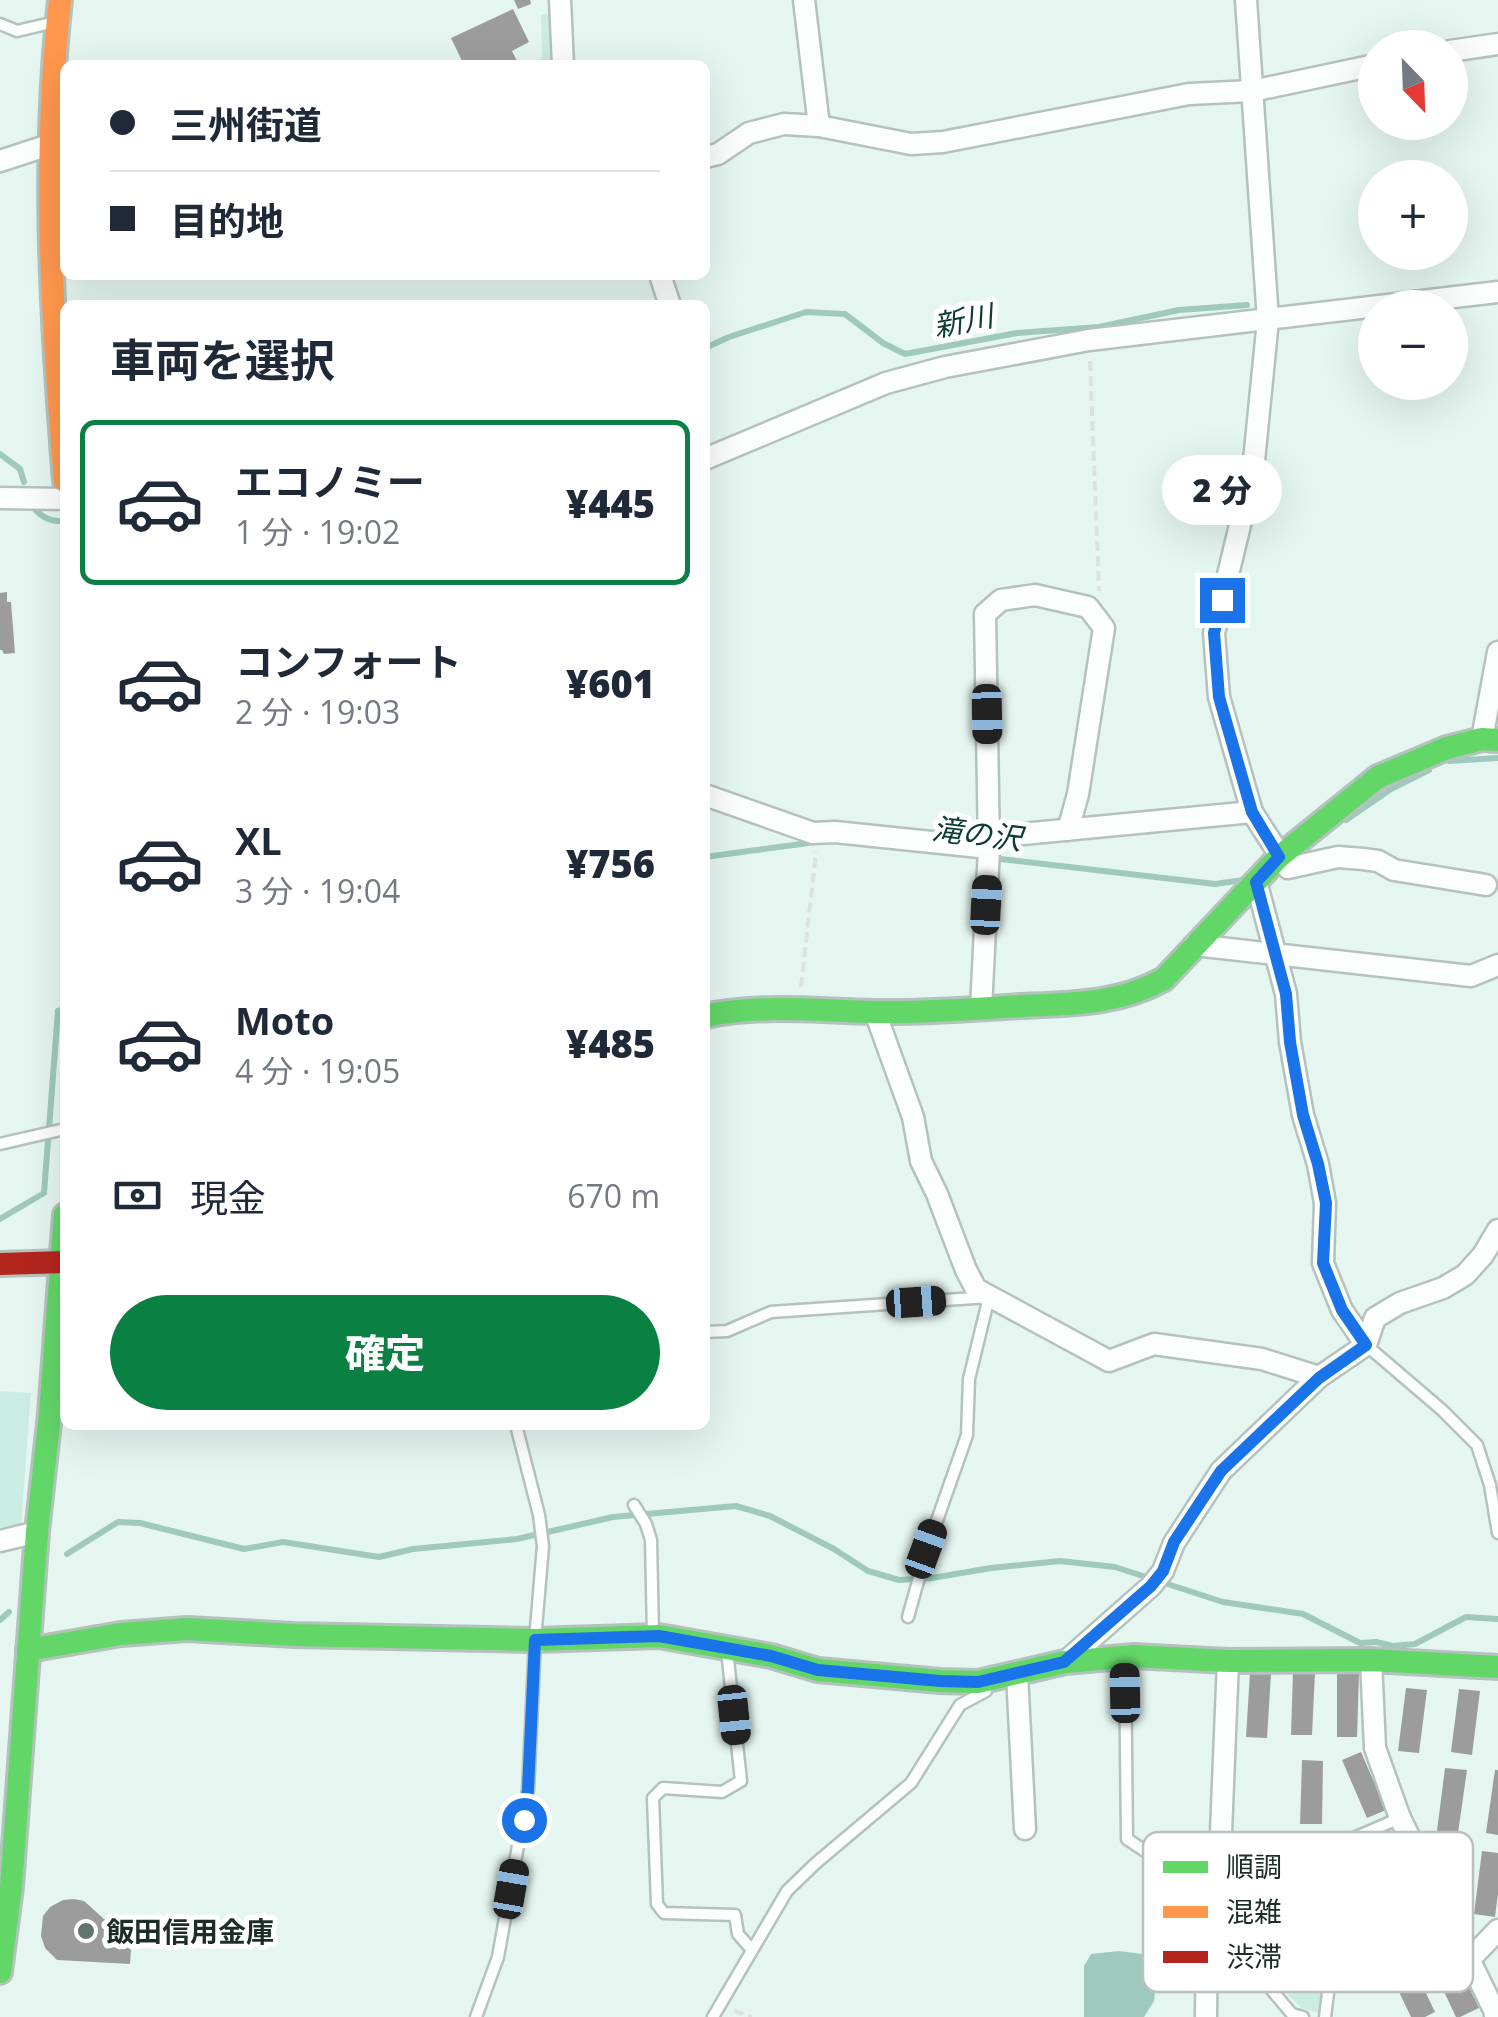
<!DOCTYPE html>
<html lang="ja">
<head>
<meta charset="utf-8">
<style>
	body { margin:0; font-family:"Open Sans","Noto Sans JP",sans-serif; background:#f2f2f3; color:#1f2937; height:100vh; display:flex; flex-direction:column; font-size:38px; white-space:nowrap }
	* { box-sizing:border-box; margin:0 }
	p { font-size:32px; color:#747a83 }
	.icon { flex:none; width:55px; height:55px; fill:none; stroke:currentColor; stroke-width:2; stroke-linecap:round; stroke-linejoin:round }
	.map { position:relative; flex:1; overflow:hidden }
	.drawer { position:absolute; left:60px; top:300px; width:650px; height:1130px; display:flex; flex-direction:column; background:#fff; border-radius:15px; box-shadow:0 10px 40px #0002 }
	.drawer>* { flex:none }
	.top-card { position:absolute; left:60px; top:60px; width:650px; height:220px; border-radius:15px; box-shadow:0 10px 40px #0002; display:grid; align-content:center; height:220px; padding:0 50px; background:#fff }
	.needle { width:65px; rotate:157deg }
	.fabs { position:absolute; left:1358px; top:30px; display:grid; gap:20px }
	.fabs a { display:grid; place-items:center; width:110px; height:110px; border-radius:50%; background:#fff; box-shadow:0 10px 40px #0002; font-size:50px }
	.end { position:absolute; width:45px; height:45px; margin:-22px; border:12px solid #1a73e8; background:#fff; box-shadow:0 0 0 5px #fff }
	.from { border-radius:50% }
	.bubble { position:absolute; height:70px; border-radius:35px; background:#fff; box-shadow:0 10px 40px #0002; font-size:32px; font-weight:800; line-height:70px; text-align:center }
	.car { position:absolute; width:30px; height:60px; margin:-30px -15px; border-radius:12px; box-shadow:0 0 8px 2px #0007; background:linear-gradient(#222 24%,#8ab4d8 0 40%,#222 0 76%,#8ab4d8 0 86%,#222 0) }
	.top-card b { display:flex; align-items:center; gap:35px; height:95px; font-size:38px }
	.top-card b+b { border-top:2px solid #e0e1e3 }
	.top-card i { width:25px; height:25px; background:#1f2937 }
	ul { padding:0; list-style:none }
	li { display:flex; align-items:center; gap:30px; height:165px; margin:0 20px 15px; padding:0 30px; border:5px solid transparent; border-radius:15px }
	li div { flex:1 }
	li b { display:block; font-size:38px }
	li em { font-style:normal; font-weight:800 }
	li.current { border-color:#0b8043 }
	li>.icon { width:90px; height:90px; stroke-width:1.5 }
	h2 { padding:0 50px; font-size:45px; line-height:120px }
	.pay { display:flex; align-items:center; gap:25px; height:110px; padding:0 50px; font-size:38px }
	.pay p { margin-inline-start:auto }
	.action { display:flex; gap:20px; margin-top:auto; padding:20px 50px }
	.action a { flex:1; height:115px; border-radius:60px; background:#0b8043; color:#fff; font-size:40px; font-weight:800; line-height:115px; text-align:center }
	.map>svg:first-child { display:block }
	.green { fill:#cbece2 }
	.water { fill:#9fc9bd }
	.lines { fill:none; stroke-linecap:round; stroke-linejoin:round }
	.stream { stroke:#9fc9bd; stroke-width:6 }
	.building { fill:#9c9c9d }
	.lane-casing { stroke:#b4c2be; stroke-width:15 }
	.street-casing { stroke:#b4c2be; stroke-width:25 }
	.fast-casing { stroke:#b4c2be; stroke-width:28 }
	.slow-casing { stroke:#b4c2be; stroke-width:28 }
	.jam-casing { stroke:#b4c2be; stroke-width:28 }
	.path { stroke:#dde2e1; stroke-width:4; stroke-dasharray:10 5; stroke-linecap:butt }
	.lane { stroke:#fbfefd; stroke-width:10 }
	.street { stroke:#fbfefd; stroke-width:20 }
	.fast { stroke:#63d668; stroke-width:22 }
	.slow { stroke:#ff974d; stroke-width:22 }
	.jam { stroke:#b3261e; stroke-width:22 }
	.route { stroke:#1a73e8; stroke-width:12 }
	.poi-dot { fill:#63736e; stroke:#fff; stroke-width:4 }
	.labels { text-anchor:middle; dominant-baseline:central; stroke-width:10; stroke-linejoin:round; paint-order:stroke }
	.poi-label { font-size:28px; font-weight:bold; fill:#1d2d28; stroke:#fff; text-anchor:start }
	.water-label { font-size:30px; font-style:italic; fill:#0c3c32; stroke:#fff }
	.key { fill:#fff; stroke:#bbc0be; stroke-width:2.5 }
	.key-label { font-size:28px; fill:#1d2d28 }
</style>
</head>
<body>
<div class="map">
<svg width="1498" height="2017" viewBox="0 0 1498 2017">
	<rect width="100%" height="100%" fill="#e5f6f1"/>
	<g class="green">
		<polygon points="541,14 552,14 556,65 532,65 542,59"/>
		<polygon points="0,1391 31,1393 21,1524 0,1535"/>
		<polygon points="1298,1923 1331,1926 1332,1962 1322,2014 1302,2008 1288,1995 1252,1930 1289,1933"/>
	</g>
	<polygon class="water" points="1119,1951 1150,1955 1158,1966 1154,2001 1144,2017 1084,2017 1084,1966 1091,1954"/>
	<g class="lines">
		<g class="stream">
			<polyline points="705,348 729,337 806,312 845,314 883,343 905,354 1017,333 1099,327 1179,310 1247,305"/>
			<polyline points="0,454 20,469 24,482"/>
			<path d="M33,507C42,518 51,522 65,521"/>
			<polyline points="1449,761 1498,758"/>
			<polyline points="1346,820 1391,789 1429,770"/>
			<polyline points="705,857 816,842"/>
			<polyline points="992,858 1215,884 1243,880"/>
			<polyline points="0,1219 44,1193 58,1011 65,1009"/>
			<polyline points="67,1554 118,1522 140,1523 244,1549 283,1542 379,1557 413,1549 517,1539 613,1517 736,1506 770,1516 834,1549 868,1571 899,1580 932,1578 991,1568 1060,1561 1115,1567 1223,1602 1303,1614 1360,1643 1376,1642 1393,1646 1415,1644 1466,1617 1498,1619"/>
			<polyline points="0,1620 9,1612"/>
		</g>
	</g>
	<g class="building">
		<polygon points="514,0 530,0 531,4 518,9"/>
		<polygon points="513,9 529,42 512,51 519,65 464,65 451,38"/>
		<polygon points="7,592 7,602 11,602 15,653 4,654 2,650 0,650 0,593"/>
		<polygon points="1293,1671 1315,1672 1312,1735 1291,1735"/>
		<polygon points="1250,1673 1271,1674 1267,1738 1246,1737"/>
		<polygon points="1337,1673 1359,1673 1357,1737 1337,1737"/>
		<polygon points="1406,1688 1427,1690 1419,1753 1398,1751"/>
		<polygon points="1459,1689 1480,1691 1472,1755 1451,1752"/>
		<polygon points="1361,1752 1386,1810 1367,1818 1342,1760"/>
		<polygon points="1302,1760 1323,1761 1322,1824 1300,1824"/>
		<polygon points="1445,1768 1467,1770 1458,1833 1437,1831"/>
		<polygon points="1495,1770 1498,1770 1498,1835 1486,1833"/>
		<polygon points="1482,1851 1498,1853 1498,1894 1495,1917 1474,1914"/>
		<polygon points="74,1899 84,1901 104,1919 133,1922 130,1964 57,1960 45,1948 41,1936 43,1916 50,1907 63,1900"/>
		<polygon points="1444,1935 1479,2008 1460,2017 1456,2017 1422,1945"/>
		<polygon points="1400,1939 1435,2012 1425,2017 1411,2017 1379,1950"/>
	</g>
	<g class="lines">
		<defs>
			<g id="lane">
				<polyline points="0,24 17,31 51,23"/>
				<polyline points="0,1144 65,1129"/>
				<polyline points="705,1332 727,1331 771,1312 989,1297 969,1379 967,1435 927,1549 908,1617"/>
				<polyline points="1366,1345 1442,1410 1477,1445 1490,1485 1498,1533"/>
				<polyline points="634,1505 646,1524 651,1540 653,1635"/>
				<polyline points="727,1650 741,1781 722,1792 663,1788 653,1798 657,1904 664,1913 735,1915 738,1934 752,1950"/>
				<polyline points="1125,1658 1127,1839 1212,1896 1248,1962 1292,2014 1303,2017"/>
				<polyline points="1287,1840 1354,1838 1400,1818"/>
				<polyline points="476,2017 498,1957 528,1790 535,1640 543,1546 539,1515 516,1425"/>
				<polyline points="713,2017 787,1891 816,1863 911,1783 960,1705 986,1691"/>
				<polyline points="1325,2017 1332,1962 1338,1936 1344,1866 1354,1838"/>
			</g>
			<g id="street">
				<polyline points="560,0 563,65"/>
				<polyline points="804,0 819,126"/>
				<polyline points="1246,0 1268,320 1253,471 1214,633 1219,697 1252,812 1288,868 1338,857 1363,859 1378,861 1394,870 1486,885"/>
				<polyline points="1450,51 1498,44"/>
				<polyline points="705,157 718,154 749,133 784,124 819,126 911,144 943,142 1189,94 1252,91 1375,65"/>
				<polyline points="0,161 49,145"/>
				<polyline points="660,275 670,305"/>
				<polyline points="705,459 886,383 945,367 1089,340 1498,292"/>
				<polyline points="0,498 65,499"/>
				<polyline points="1482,739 1498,652"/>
				<polyline points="705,795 813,833 835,832 989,848 1002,836 1252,812"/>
				<polyline points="1256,881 1286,994 1290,1042 1303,1115 1318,1164 1325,1203 1323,1263 1342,1310 1366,1345"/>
				<polyline points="1194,945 1471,976 1498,965"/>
				<polyline points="981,1009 989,849 985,614 1001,600 1035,595 1088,607 1104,628 1078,794 1068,830"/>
				<polyline points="875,1012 913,1117 921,1161 937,1194 966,1270 976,1289 1109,1361 1154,1344 1262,1359 1319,1377"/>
				<polyline points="0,1541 37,1532"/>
				<polyline points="1371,1660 1375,1748 1400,1818 1495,2012 1495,2017"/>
				<polyline points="1065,1662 1151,1586 1163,1571 1174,1543 1221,1471 1319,1377 1366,1345 1375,1318 1400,1303 1443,1288 1465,1275 1483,1255 1498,1230"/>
				<polyline points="1017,1674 1025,1829"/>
				<polyline points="1470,1959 1498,1930"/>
				<polyline points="1206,2017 1207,1910 1219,1881 1228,1661"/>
			</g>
			<g id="fast">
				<path d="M705,1016C762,1004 817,1011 875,1012C924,1013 972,1009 1021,1006C1071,1004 1120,1004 1164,979L1279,857L1378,777L1447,748L1482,739L1498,740"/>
				<polyline points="28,1650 121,1634 187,1629 294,1635 535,1640 659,1636 771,1656 818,1670 940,1681 978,1682 1065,1662 1134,1656 1228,1661 1371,1660 1498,1667"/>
				<polyline points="0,1972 11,1887 37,1532 50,1414 65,1215"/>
			</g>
			<path id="slow" d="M60,0C42,162 52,319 65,481"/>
			<polyline id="jam" points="0,1264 65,1262"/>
		</defs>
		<use href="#lane" class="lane-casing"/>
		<use href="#street" class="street-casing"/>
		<use href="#fast" class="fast-casing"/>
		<use href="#slow" class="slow-casing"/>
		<use href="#jam" class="jam-casing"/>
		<g class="path">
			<polyline points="1090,361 1099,591"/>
			<polyline points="801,987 816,852"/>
			<polyline points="1353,1934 1432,1924"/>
			<polyline points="734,2011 752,2017"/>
		</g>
		<use href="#lane" class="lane"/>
		<use href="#street" class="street"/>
		<use href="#fast" class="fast"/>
		<use href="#slow" class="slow"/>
		<use href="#jam" class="jam"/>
	</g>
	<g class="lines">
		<polyline class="route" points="524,1820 528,1790 535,1640 659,1636 771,1656 818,1670 940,1681 978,1682 1064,1662 1151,1586 1163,1571 1174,1542 1221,1471 1319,1378 1366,1345 1342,1310 1323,1263 1326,1203 1318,1164 1303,1115 1290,1042 1286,994 1256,882 1279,857 1252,812 1219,697 1214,633 1222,600"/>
	</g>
	<circle class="poi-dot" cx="86" cy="1931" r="10"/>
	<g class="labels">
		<g class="poi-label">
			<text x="106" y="1931">飯田信用金庫</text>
		</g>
		<g class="water-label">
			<text transform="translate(963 320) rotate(-11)">新川</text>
			<text transform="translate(977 833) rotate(7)">滝の沢</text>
		</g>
	</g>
	<rect x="1143" y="1832" width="330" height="160" rx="15" class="key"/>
	<rect x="1163" y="1861" width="45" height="12" fill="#63d668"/>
	<rect x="1163" y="1906" width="45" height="12" fill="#ff974d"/>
	<rect x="1163" y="1951" width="45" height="12" fill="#b3261e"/>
	<g class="key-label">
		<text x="1226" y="1877">順調</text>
		<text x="1226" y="1922">混雑</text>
		<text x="1226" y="1967">渋滞</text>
	</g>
</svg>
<div class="fabs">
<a><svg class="needle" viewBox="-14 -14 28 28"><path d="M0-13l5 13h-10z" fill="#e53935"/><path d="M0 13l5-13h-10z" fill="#747a83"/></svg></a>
<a>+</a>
<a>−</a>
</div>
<i class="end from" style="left:524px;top:1820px"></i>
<i class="end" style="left:1222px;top:600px"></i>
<div class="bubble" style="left:1162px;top:455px;width:120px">2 分</div>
<i class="car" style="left:987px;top:714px;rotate:179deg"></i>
<i class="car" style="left:986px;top:905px;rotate:3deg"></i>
<i class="car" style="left:916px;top:1302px;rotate:86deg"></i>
<i class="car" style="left:926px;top:1549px;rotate:20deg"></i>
<i class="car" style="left:1125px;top:1693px;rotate:359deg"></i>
<i class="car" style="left:734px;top:1715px;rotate:174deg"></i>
<i class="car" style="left:511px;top:1889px;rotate:10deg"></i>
<div class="top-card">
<b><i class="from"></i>三州街道</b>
<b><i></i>目的地</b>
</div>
<section class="drawer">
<h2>車両を選択</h2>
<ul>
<li class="current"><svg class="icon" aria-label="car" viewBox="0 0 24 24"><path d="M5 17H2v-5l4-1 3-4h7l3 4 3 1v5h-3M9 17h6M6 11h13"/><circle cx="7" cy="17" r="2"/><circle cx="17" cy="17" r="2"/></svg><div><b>エコノミー</b><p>1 分 · 19:02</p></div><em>¥445</em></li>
<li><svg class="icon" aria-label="car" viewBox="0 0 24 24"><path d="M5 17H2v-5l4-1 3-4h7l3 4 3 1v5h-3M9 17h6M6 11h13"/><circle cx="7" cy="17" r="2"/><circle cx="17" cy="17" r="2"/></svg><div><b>コンフォート</b><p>2 分 · 19:03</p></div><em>¥601</em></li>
<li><svg class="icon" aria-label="car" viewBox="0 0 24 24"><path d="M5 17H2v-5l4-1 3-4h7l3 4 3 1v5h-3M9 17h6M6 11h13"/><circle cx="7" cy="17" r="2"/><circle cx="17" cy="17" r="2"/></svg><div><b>XL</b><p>3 分 · 19:04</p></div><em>¥756</em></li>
<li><svg class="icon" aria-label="car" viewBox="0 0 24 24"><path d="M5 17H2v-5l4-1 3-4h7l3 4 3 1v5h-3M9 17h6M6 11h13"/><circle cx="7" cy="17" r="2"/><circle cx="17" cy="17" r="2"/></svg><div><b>Moto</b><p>4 分 · 19:05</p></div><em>¥485</em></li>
</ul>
<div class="pay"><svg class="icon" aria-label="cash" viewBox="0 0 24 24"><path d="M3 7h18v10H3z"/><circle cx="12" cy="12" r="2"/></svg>現金<p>670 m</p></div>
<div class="action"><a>確定</a></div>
</section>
</div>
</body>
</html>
